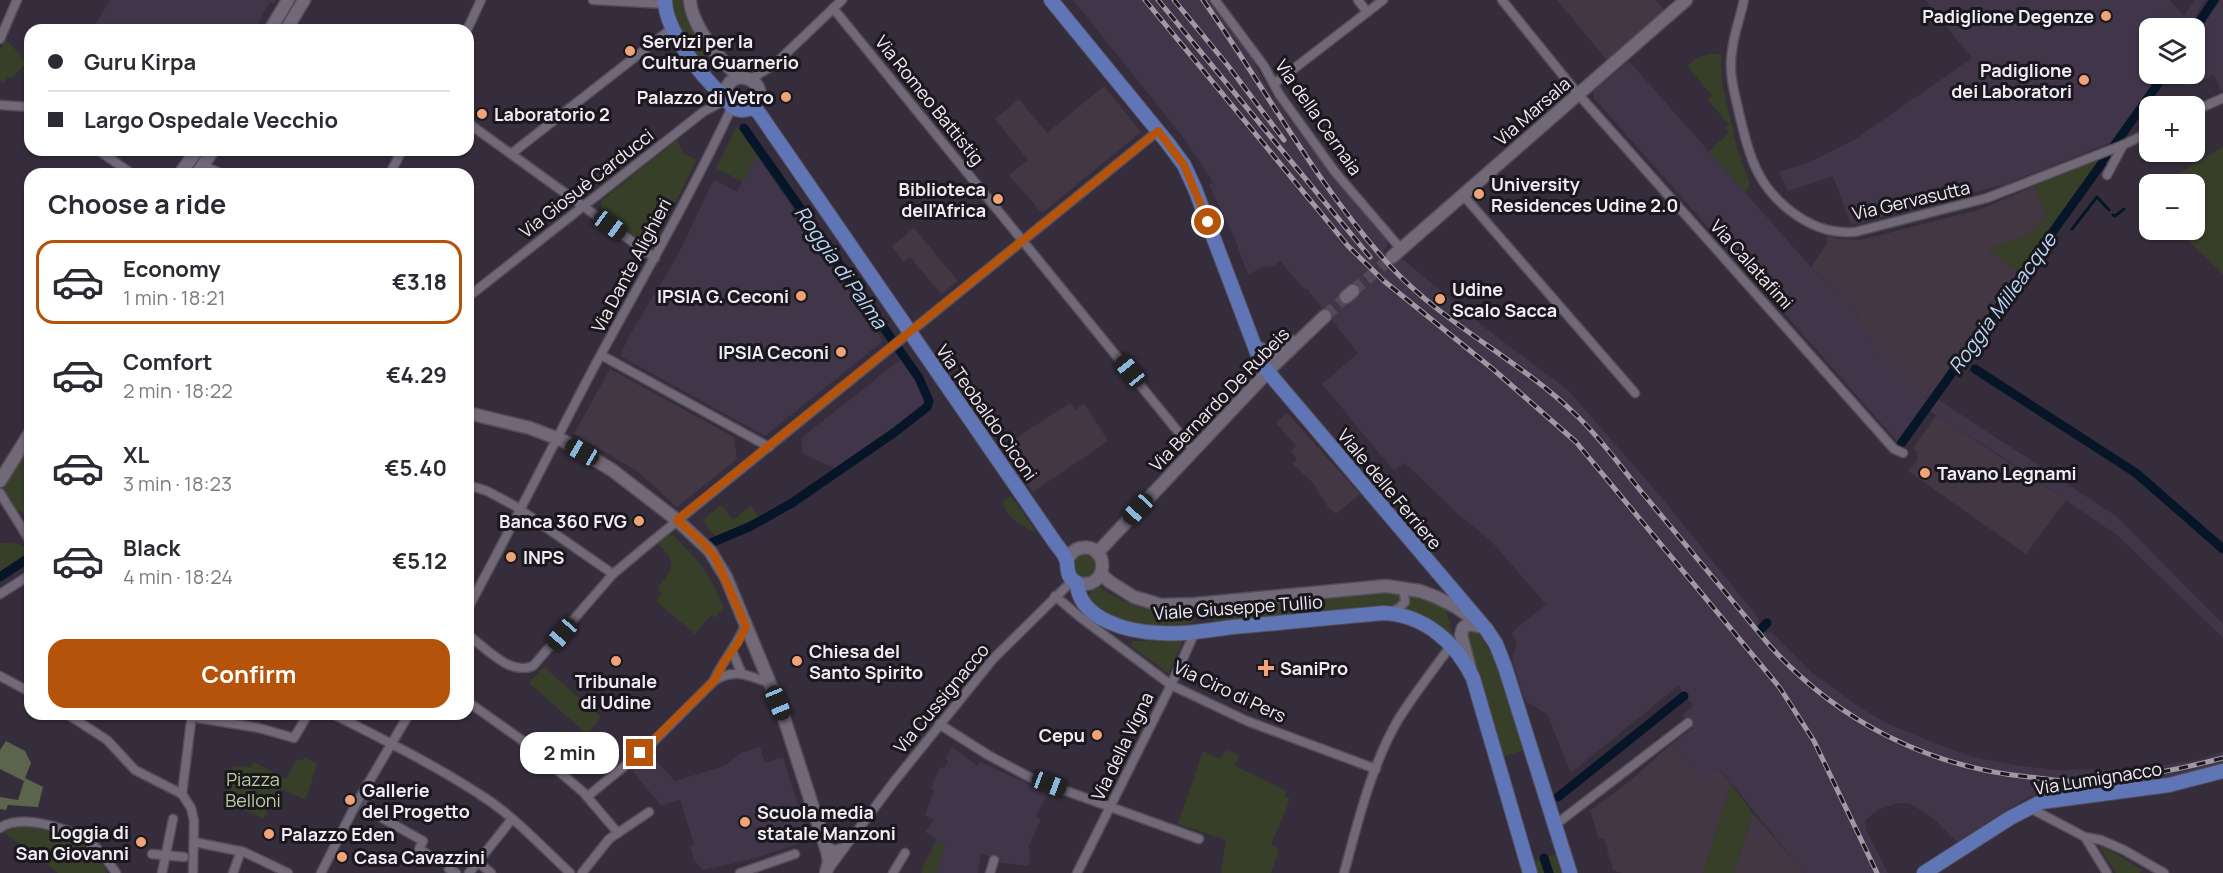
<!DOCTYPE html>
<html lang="en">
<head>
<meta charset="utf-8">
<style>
	body { margin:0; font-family:Manrope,sans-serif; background:#f2f2f3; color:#2b2b33; height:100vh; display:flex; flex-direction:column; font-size:22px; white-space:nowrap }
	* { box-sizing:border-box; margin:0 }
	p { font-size:20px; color:#7c7c81 }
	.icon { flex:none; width:33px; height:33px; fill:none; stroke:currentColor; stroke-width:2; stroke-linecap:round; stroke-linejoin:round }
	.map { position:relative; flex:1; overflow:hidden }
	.drawer { position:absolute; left:24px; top:168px; width:450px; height:552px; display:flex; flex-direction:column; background:#fff; border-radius:18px; box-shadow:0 2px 4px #0004 }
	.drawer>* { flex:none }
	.guide { position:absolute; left:24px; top:24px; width:450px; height:132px; border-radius:18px; box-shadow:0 2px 4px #0004; display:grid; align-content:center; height:132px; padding:0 24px; background:#fff }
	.buttons { position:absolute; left:2139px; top:18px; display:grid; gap:12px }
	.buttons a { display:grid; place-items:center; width:66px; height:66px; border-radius:12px; background:#fff; box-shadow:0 2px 4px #0004; font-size:30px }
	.end { position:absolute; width:27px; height:27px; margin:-14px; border:8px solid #b45309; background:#fff; box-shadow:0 0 0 3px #fff }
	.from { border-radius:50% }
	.bubble { position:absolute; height:42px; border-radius:18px; background:#fff; box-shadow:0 2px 4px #0004; font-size:20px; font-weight:700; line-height:42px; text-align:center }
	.car { position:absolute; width:18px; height:36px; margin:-18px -9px; border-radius:8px; box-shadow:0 0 4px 2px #0007; background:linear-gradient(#222 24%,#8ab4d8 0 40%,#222 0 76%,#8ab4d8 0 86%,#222 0) }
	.guide b { display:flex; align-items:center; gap:21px; height:57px; font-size:22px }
	.guide b+b { border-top:2px solid #e1e1e2 }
	.guide i { width:15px; height:15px; background:#2b2b33 }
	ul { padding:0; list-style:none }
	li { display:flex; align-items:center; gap:18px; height:84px; margin:0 12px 9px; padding:0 12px; border:3px solid transparent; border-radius:18px }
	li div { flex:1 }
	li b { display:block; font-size:22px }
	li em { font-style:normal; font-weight:700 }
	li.active { border-color:#b45309 }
	li>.icon { width:54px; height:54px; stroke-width:1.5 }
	h2 { padding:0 24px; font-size:27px; line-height:72px }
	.action { display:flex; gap:12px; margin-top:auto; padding:12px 24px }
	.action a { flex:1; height:69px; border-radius:18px; background:#b45309; color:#fff; font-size:24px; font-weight:700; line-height:69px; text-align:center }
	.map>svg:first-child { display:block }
	.commercial { fill:#443744 }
	.built { fill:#413549 }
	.green { fill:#373f29 }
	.forest { fill:#5b654b }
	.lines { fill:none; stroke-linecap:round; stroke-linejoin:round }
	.stream { stroke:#061628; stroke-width:3 }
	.canal { stroke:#061628; stroke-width:9 }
	.street-tunnel { stroke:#514a57; stroke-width:8; stroke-dasharray:8 4; stroke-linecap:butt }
	.secondary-tunnel { stroke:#514a57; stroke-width:12; stroke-dasharray:12 6; stroke-linecap:butt }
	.street-casing { stroke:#534d59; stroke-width:11 }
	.secondary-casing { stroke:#534d59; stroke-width:15 }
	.primary-casing { stroke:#534d59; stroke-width:16 }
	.street { stroke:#716878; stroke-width:8 }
	.secondary { stroke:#716878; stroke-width:12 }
	.primary { stroke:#6075b5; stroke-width:14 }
	.rail-casing { stroke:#9f99a4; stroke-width:5 }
	.rail { stroke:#1a171d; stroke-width:3; stroke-dasharray:9; stroke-linecap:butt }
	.route { stroke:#b45309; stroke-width:8 }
	.poi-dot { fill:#efa377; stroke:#1a171d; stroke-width:2 }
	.labels { text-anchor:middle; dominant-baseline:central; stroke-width:6; stroke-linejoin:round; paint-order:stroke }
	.poi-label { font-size:18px; font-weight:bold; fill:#f0ebf4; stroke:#1a171d; text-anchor:start }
	.street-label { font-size:18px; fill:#f0ebf4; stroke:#1a171d }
	.park-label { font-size:18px; fill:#bccf9c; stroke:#1a171d }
	.water-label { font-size:20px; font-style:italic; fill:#bad8fa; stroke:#1a171d }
</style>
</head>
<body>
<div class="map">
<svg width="2223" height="873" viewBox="0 0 2223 873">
	<rect width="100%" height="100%" fill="#352d3b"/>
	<g class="commercial">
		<polygon points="1557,0 1656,0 1665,11 1607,60"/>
		<polygon points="1104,86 1141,132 1042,213 1009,175 1028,160 995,119 1019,99 1047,133"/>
		<polygon points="2034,186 2047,216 2030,234 1989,249 2020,273 1932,395 1928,393 1925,397 1878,352 1871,336 1856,319 1860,315 1811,267 1827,244 1827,236 1839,239 1861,240 1982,209"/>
		<polygon points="914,228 958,281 941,294 910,257 903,262 892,246"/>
		<polygon points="610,369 734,437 737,459 677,507 637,471 574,434"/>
		<polygon points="1070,403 1076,410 1084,403 1108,441 1033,492 1002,447"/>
		<polygon points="1287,413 1360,494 1336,514 1328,507 1313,483 1293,464 1297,459 1291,451 1296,446 1276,423"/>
		<polygon points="1936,415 2066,500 2026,554 1908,471 1917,461 1917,452 1913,449"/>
		<polygon points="1671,744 1697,776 1718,768 1731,784 1703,873 1622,873 1613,870 1604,838 1599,839 1590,811 1630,781"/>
		<polygon points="1753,813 1804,873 1734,873"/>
	</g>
	<g class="built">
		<polygon points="110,0 277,0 274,4 270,2 254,30 92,30"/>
		<polygon points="1073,0 1209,0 1250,55 1269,91 1305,141 1387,241 1388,245 1383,250 1393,262 1400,257 1484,327 1568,390 1661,497 1759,619 1759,624 1766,632 1772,633 1812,673 1861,708 1888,724 1947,748 1973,757 2014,765 2056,770 2137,769 2196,760 2223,752 2223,765 2179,776 2030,796 1957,842 1934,819 1909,803 1899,803 1877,810 1865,821 1866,830 1888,873 1804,873 1719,768 1707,778 1697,776 1671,744 1692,728 1682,716 1693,706 1678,686 1571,773 1547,714 1525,701 1512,659 1517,642 1511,633 1546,604 1491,541 1459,515 1408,466 1403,463 1394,471 1322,384 1358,353 1307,289 1304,289 1280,261 1274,266 1262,267 1248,275 1235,239 1209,185 1213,182 1183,137"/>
		<polygon points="1925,0 2170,0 2184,16 2194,0 2205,0 2188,28 2150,28 2150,74 2159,74 2114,141 2006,184 1851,225 1833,176 1788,191 1779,172 1810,162 1854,140 1972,58"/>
		<polygon points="2220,0 2223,0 2223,90 2221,91 2214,75 2189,87 2185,86 2178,74 2194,74 2195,33 2197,34"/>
		<polygon points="1629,61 1811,267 1860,315 1856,319 1871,336 1878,352 1889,362 1925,397 1928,393 2116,516 2223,624 2223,638 2117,535 2007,460 1936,415 1922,407 1897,441 1594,98 1593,91"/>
		<polygon points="757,155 883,341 765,436 620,356 629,336 678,255 711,185 715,180 737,192"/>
		<polygon points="901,359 916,379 925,395 926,400 924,404 894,429 836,469 803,454 801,438"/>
		<polygon points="760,747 765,763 783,757 809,840 749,860 703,870 694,860 690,846 694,844 680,800 661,805 633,772 652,756 675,781 724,766 741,753"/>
		<polygon points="952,747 978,766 980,762 1048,793 1036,816 1041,819 1028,847 1030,848 1029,866 1000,863 1001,860 981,854 978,873 921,873 936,839 925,832 934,820 925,815 934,791 931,788 940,767 945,768 948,761 945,758"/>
	</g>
	<g class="green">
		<path d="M672,0H682C681,23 709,45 705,57C688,57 674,15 672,0Z"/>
		<polygon points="5,39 27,62 11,79 8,77 3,83 0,80 0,51"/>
		<polygon points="1710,54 1721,54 1722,84 1737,148 1749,181 1749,187 1745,192 1709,151 1729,133 1725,128 1729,125 1708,100 1712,95 1687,66 1698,57"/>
		<polygon points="737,126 757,155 743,182 716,168"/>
		<polygon points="677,140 683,153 697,160 655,242 644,243 601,211 601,201"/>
		<polygon points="2223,147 2223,274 2177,230 2194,230 2194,184 2161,184"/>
		<polygon points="2098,159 2101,161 2020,273 1989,249 2030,234 2047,216 2034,186"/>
		<path d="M30,447V533C29,519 31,514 15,510L1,487Z"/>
		<path d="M1011,496L1038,534C1026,526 1002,518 1004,501Z"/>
		<polygon points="721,505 733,520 751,506 759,517 717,538 702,520"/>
		<path d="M668,534L674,536C700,563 710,573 724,608L715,618L711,615L695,634L656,601L661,595L658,587C676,567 677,559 655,542Z"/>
		<path d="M0,543C12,543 21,542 30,550V553L0,573Z"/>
		<circle cx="1084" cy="566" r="12"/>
		<path d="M1101,588L1121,600L1145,607L1194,611C1205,640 1126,624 1113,618C1101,614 1095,608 1088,598L1093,589Z"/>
		<polygon points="1372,593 1395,593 1399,595 1400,602 1392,607 1216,623 1212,617 1212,611 1222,606"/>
		<polygon points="1411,593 1442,606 1446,610 1455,642 1401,610 1409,602"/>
		<polygon points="1468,630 1477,632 1485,641 1497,664 1524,750 1503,757 1465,636"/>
		<polygon points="1183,640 1169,674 1131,646 1132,641"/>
		<polygon points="544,667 601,717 587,734 529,683"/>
		<polygon points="1226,750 1239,755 1235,766 1287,791 1285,796 1290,799 1271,845 1279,849 1271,873 1221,873 1226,840 1178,824 1203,751 1220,759"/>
		<polygon points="304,757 317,763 306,800 281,789 273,798 264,818 231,806 229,799 233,766 251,767 254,762 286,779 297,759 302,761"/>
		<polygon points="1731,784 1753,813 1734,873 1703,873"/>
		<path d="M20,826C51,826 97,842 107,873H58L3,832Z"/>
		<polygon points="936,842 945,845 936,873 921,873 924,864"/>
		<polygon points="2098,844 2143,870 2139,873 2116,873"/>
		<polygon points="1557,854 1563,873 1537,873 1533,861"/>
	</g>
	<polygon class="forest" points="6,741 25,751 31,763 25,778 43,787 38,807 8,805 6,810 0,809 0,797 18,800 24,781 0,769 0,750"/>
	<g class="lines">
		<g class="stream">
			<polyline points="2113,215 2115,216 2124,209"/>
			<polyline points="2072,229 2097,197 2109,210"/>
		</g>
		<g class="canal">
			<polyline points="2194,30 2214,0"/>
			<polyline points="2106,157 2165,74"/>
			<polyline points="1975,369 2136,473 2223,549"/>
			<polyline points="1901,444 2102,163"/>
			<polyline points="711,543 751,526 792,503 895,432 927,407 929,401 919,378 744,128"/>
			<polyline points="0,577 30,557"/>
			<polyline points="1762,628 1767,623"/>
			<polyline points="1558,797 1684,696"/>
			<polyline points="1544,858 1549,873"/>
		</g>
		<g class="street-tunnel">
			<polyline points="359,806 382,818"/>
			<polyline points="364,808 370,797"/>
			<polyline points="435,859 449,869"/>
		</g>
		<g class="secondary-tunnel">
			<polyline points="1353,291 1392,257"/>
			<polyline points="1325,316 1346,297"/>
		</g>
		<defs>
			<g id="street">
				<polyline points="593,0 665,4"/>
				<polyline points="1215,0 1264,66 1279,94 1335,172 1401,249"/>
				<polyline points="1358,0 1367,12"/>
				<polyline points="1502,0 1578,94 1894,449 1903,453"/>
				<path d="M1744,0C1739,22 1730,45 1731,68C1731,83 1736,98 1739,113C1750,159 1758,190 1799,217C1818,229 1833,233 1855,232L1987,198L2123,145L2150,132"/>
				<polyline points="833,8 1193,450"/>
				<polyline points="467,30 481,0"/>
				<polyline points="0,39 17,0"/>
				<polyline points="751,79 775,64 842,0"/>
				<polyline points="1274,84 1383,0"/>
				<polyline points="0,105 30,107"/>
				<polyline points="2194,111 2223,98"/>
				<polyline points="468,123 655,258"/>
				<polyline points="98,150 132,174"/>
				<polyline points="511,154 671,29"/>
				<polyline points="204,166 222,174"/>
				<polyline points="390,174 402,150"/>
				<polyline points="2107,175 2123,145"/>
				<polyline points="1463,195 1635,393"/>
				<polyline points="468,297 703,112 727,99"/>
				<polyline points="601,355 769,447"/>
				<polyline points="468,485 487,491 515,506 613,574"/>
				<polyline points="0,493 30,541"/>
				<polyline points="0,594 30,575"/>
				<polyline points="1055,596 1080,617 1171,685 1247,721 1376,769"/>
				<path d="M468,608C511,529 551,449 593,369C640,282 690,197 732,107"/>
				<polyline points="1389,613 1399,608 1405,602 1404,593 1402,588"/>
				<path d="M468,635C486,648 510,676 533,666L613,574L650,543L1158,131"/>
				<polyline points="732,651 742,674"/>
				<polyline points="0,676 30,692"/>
				<path d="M714,680C723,661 737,645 745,626"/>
				<polyline points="468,702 526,743 583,792 618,833"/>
				<polyline points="67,714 107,740 135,770 182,794 191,808 194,821 193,873"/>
				<path d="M333,714C382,739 433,764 479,794C513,815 541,846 570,873"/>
				<polyline points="192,717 259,728 294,738 308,714"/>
				<polyline points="939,724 988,755 1033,779 1199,839"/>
				<polyline points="182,794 192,714"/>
				<path d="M588,796L649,746L714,681C735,667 749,676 770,683"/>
				<polyline points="2028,807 2085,837 2101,840 2124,850 2164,873"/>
				<polyline points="382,818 423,841 419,849 435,859"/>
				<polyline points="1555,825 1688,723"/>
				<path d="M0,828C22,813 73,829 92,844C102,852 109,862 116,873"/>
				<polyline points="2085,837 2107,873"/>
				<polyline points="194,842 244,852 288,873"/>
				<polyline points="825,845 834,850 845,847 893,783 993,659 1073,580"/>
				<polyline points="152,854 184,857"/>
				<polyline points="478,862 491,873"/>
				<polyline points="449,869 456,873"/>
				<polyline points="828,870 845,847"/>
				<polyline points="162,873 173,819"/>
				<polyline points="233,873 241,851"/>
				<polyline points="321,873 356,804 409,714"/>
				<polyline points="469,873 512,819"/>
				<polyline points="582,873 609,839 649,812"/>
				<polyline points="740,873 795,854"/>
				<polyline points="893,873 905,853"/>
				<polyline points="990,873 994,860"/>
				<polyline points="1077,873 1171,685 1195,632"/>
				<path d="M1344,873C1358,822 1371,766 1398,720C1414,694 1434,669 1452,644"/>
			</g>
			<g id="secondary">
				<path d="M690,0C691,24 722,66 742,77"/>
				<polyline points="270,30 288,0"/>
				<polyline points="286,30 304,0"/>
				<path d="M726,96C726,61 777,82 753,107"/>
				<polyline points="180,174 197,150"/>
				<polyline points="197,174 213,150"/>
				<polyline points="1392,257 1686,0"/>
				<polyline points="1346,297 1353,291"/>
				<path d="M1255,345C1268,356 1278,351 1290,341"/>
				<polyline points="468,413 530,428 564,441 612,470 677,520 710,551 726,577 783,715 827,851 829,861 826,873"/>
				<polyline points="0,481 30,433"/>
				<polyline points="1097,553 1276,363 1325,316"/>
				<path d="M1067,561C1070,554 1074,549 1081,548C1109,542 1111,591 1077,583"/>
				<polyline points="1101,574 1110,582 1134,597 1161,605 1195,604 1386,586 1420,591 1436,597 1456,607 1472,618"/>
				<polyline points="1470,669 1461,635 1463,628 1468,624 1482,627"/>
			</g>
			<g id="primary">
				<path d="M665,0C665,27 694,66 712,85C716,90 723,93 726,98C729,102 730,106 735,108C741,112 747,110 753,107L759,113L1056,544C1060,549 1066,556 1067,562C1068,572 1067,577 1077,583C1079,620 1129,632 1160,633C1184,635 1209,630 1233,627C1283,623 1334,617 1384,613C1425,615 1456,643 1473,678L1530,873"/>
				<polyline points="1051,0 1167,142 1184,165 1195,189 1261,363 1268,372 1486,629 1496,644 1505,667 1570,873"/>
				<polyline points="1924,873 2010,818 2041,802 2169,785 2223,771"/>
			</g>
		</defs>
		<use href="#street" class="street-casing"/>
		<use href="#secondary" class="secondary-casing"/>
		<use href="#primary" class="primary-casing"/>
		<use href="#street" class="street"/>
		<use href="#secondary" class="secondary"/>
		<use href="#primary" class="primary"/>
		<defs>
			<g id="rail">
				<polyline points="1145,0 1348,246 1384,281 1494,370 1576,442 1780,688 1814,741 1877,873"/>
				<polyline points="1158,0 1370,257"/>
				<polyline points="1174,0 1229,67 1284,140"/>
				<path d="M1203,0C1266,89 1318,187 1391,267C1445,325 1518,359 1575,414C1601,438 1622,469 1645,496C1687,546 1728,596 1770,646C1838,721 1928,767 2029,777C2044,778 2059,782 2074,781C2125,780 2174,771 2223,758"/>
			</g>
		</defs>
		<use href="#rail" class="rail-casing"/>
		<use href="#rail" class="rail"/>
	</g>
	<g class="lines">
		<polyline class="route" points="640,753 714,681 724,662 738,643 746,626 715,557 701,541 677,520 1158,131 1184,165 1208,222"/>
	</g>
	<g class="poi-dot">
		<circle cx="2106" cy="16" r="6"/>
		<circle cx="630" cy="51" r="6"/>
		<circle cx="2084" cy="80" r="6"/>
		<circle cx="786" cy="97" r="6"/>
		<circle cx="482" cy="114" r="6"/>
		<circle cx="1479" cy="194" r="6"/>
		<circle cx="998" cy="199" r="6"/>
		<circle cx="801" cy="296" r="6"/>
		<circle cx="1440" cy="299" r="6"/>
		<circle cx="841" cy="352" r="6"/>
		<circle cx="1925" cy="473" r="6"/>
		<circle cx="639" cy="521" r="6"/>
		<circle cx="511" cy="557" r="6"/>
		<circle cx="616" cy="661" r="6"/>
		<circle cx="797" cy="661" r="6"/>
		<path d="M1263 659h6v6h6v6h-6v6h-6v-6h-6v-6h6z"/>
		<circle cx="1097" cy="735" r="6"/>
		<circle cx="350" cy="800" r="6"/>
		<circle cx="745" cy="822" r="6"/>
		<circle cx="269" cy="834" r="6"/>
		<circle cx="141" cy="842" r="6"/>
		<circle cx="342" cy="857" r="6"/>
	</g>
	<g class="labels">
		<g class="poi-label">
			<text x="2094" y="16" text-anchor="end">Padiglione Degenze</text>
			<text x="642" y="41">Servizi per la<tspan x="642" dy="21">Cultura Guarnerio</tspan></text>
			<text x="2072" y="70" text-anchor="end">Padiglione<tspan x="2072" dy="21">dei Laboratori</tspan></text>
			<text x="774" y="97" text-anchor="end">Palazzo di Vetro</text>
			<text x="494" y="114">Laboratorio 2</text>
			<text x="1491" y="184">University<tspan x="1491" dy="21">Residences Udine 2.0</tspan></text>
			<text x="986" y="189" text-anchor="end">Biblioteca<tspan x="986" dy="21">dell'Africa</tspan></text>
			<text x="1452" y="289">Udine<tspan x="1452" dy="21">Scalo Sacca</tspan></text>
			<text x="789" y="296" text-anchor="end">IPSIA G. Ceconi</text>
			<text x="829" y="352" text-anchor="end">IPSIA Ceconi</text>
			<text x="1937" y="473">Tavano Legnami</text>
			<text x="627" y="521" text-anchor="end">Banca 360 FVG</text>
			<text x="523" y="557">INPS</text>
			<text x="809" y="651">Chiesa del<tspan x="809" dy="21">Santo Spirito</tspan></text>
			<text x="1280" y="668">SaniPro</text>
			<text x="616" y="681" text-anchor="middle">Tribunale<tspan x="616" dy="21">di Udine</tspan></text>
			<text x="1085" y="735" text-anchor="end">Cepu</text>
			<text x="362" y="790">Gallerie<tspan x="362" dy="21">del Progetto</tspan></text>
			<text x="757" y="812">Scuola media<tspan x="757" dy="21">statale Manzoni</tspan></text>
			<text x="129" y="832" text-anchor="end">Loggia di<tspan x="129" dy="21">San Giovanni</tspan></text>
			<text x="281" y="834">Palazzo Eden</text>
			<text x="354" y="857">Casa Cavazzini</text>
		</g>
		<g class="street-label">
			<text transform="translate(930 100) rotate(51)">Via Romeo Battistig</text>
			<text transform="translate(1532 111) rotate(-41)">Via Marsala</text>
			<text transform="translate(1319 117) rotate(55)">Via della Cernaia</text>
			<text transform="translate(586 183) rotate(-38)">Via Giosuè Carducci</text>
			<text transform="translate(1911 200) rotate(-13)">Via Gervasutta</text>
			<text transform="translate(1752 264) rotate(48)">Via Calatafimi</text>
			<text transform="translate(631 265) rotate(-62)">Via Dante Alighieri</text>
			<text transform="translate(1219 399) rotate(-46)">Via Bernardo De Rubeis</text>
			<text transform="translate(987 412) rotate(55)">Via Teobaldo Ciconi</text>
			<text transform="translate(1390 489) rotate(50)">Viale delle Ferriere</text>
			<text transform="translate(1238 607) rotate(-4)">Viale Giuseppe Tullio</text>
			<text transform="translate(1230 691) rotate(25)">Via Ciro di Pers</text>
			<text transform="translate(941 698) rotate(-50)">Via Cussignacco</text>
			<text transform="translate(1122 746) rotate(-64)">Via della Vigna</text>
			<text transform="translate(2098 778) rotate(-9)">Via Lumignacco</text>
		</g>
		<g class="park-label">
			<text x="253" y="779">Piazza<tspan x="253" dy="21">Belloni</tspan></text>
		</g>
		<g class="water-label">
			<text transform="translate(841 267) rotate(55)">Roggia di Palma</text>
			<text transform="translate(2002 303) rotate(-54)">Roggia Milleacque</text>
		</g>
	</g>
</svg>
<div class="buttons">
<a><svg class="icon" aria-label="layers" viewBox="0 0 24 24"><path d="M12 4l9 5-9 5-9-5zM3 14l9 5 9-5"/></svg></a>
<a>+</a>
<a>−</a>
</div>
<i class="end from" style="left:1208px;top:222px"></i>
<i class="end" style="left:640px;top:753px"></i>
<div class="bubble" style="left:520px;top:732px;width:99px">2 min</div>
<i class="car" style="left:610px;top:225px;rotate:126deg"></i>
<i class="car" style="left:1130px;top:371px;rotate:321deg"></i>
<i class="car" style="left:582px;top:452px;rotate:300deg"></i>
<i class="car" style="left:1138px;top:509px;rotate:223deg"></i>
<i class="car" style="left:562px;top:634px;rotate:221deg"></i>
<i class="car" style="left:778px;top:703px;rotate:158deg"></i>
<i class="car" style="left:1049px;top:784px;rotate:111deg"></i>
<div class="guide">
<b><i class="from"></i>Guru Kirpa</b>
<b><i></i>Largo Ospedale Vecchio</b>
</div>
<section class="drawer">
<h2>Choose a ride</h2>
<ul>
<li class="active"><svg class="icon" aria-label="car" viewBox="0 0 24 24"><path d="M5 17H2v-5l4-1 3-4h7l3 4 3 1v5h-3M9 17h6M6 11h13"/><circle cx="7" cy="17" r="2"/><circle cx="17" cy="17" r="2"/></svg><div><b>Economy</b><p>1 min · 18:21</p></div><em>€3.18</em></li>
<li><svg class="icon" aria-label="car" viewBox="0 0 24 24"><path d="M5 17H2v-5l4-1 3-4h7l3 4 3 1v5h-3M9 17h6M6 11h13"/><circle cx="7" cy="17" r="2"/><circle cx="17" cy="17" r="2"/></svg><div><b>Comfort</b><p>2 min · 18:22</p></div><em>€4.29</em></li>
<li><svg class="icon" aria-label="car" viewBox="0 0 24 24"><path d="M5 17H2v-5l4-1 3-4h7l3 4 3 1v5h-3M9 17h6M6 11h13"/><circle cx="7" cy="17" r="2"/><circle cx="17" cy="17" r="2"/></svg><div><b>XL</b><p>3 min · 18:23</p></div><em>€5.40</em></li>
<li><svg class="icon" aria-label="car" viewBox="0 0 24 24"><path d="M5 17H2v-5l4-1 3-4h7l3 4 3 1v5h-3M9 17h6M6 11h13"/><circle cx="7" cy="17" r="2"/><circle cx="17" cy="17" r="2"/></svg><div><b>Black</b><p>4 min · 18:24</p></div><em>€5.12</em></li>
</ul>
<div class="action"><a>Confirm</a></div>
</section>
</div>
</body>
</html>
